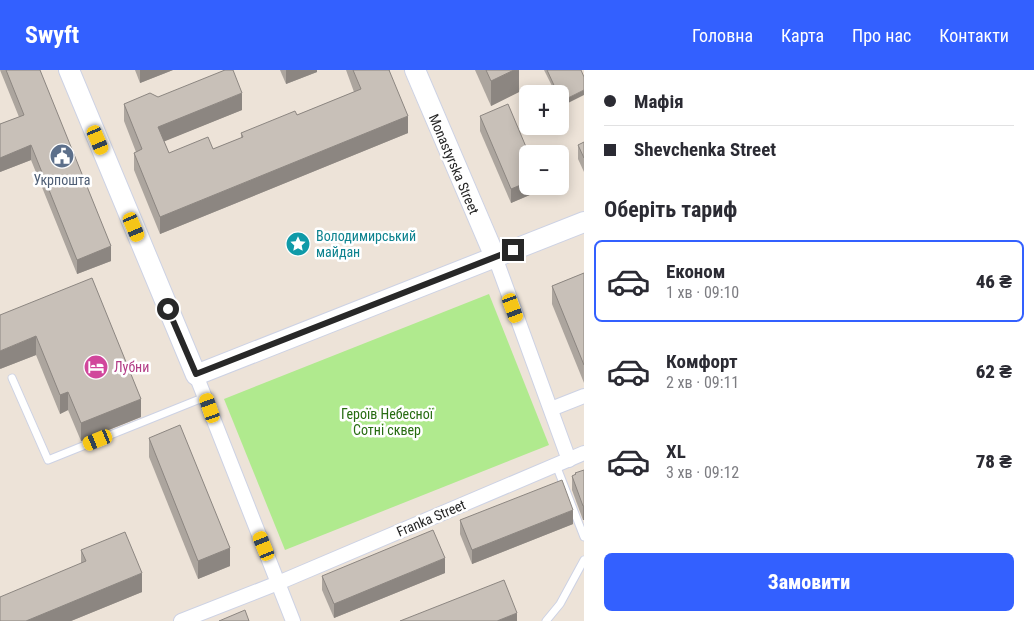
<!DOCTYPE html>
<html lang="uk">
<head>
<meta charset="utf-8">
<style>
	body { margin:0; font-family:"Roboto Condensed",sans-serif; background:#f7f7f7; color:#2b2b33; height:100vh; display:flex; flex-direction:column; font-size:19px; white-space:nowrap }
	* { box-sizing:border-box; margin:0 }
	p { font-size:16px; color:#7c7c81 }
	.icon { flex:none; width:28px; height:28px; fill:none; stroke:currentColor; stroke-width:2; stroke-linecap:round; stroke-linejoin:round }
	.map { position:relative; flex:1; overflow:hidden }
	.details { display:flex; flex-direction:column; background:#fff; width:450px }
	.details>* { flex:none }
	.guide { display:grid; align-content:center; height:110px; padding:0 20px; background:#fff }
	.fabs { position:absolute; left:519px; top:15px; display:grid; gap:10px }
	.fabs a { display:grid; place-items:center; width:50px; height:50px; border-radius:8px; background:#fff; box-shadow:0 2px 12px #0003; font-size:25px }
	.end { position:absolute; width:22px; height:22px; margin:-11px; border:6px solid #282828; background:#fff; box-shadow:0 0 0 2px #fff }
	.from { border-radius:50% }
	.car { position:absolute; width:15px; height:30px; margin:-15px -8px; border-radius:6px; box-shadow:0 0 4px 1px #0007; background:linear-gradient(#f5c518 24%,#345 0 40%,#f5c518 0 76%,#345 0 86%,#f5c518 0) }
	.guide b { display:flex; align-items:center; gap:18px; height:48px; font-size:19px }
	.guide b+b { border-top:1px solid #e1e1e2 }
	.guide i { width:12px; height:12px; background:#2b2b33 }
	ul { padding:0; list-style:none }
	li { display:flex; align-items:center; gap:15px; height:82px; margin:0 10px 8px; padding:0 10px; border:2px solid transparent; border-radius:8px }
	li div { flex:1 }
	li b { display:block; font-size:19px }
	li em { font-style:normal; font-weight:800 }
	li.on { border-color:#3360ff }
	li>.icon { width:45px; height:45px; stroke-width:1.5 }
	h2 { padding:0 20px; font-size:22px; line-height:60px }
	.primary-button { display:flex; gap:10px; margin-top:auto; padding:10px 20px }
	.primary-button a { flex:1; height:58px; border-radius:8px; background:#3360ff; color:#fff; font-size:20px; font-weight:800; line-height:58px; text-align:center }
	header { display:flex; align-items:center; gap:30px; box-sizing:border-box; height:70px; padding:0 25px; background:#3360ff; color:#fff }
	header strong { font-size:24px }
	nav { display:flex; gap:28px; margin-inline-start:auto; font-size:18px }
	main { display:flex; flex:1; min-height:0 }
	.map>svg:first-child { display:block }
	.grass { fill:#b0ea8e }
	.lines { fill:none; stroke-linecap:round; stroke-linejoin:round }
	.service-casing { stroke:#cdd2e4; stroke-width:9 }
	.minor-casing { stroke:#cdd2e4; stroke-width:16 }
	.secondary-casing { stroke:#cdd2e4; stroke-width:22 }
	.service { stroke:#fff; stroke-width:7 }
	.minor { stroke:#fff; stroke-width:14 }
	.secondary { stroke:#fff; stroke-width:20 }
	.wall { fill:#aca59e }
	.shaded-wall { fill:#8c8681 }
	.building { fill:#c8c0b8; stroke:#8c8681 }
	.route { stroke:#282828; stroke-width:6 }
	.labels { text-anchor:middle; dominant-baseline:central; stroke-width:5; stroke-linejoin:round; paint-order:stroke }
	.street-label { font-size:14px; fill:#282828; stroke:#fff }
	.service-label { font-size:14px; fill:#4e5e75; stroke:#fff }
	.culture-label { font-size:14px; fill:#0d838f; stroke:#fff; text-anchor:start }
	.hotel-label { font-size:14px; fill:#b23c85; stroke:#fff; text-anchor:start }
	.park-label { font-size:14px; fill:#276c11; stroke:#fff }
</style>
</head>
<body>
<header>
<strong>Swyft</strong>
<nav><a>Головна</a><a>Карта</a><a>Про нас</a><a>Контакти</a></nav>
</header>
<main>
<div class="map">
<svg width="584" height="551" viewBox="0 0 584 551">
	<rect width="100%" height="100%" fill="#ede3d8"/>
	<polygon class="grass" points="489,224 549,375 285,480 224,329"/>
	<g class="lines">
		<defs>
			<g id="service">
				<polyline points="12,308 48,390 205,327"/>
				<polyline points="556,395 584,467"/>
				<polyline points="546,551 560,534 584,490"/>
			</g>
			<g id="minor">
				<polyline points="495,187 569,390"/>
				<polyline points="196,305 293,551"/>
				<polyline points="551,339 584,326"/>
				<polyline points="181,551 278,513 584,383"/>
			</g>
			<g id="secondary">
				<polyline points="69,0 196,305 584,152"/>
				<polyline points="415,0 495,187"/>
			</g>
		</defs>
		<use href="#service" class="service-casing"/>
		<use href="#minor" class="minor-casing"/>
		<use href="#secondary" class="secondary-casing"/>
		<use href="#service" class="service"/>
		<use href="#minor" class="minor"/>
		<use href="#secondary" class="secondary"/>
	</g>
	<g class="wall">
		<polygon points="0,0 40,0 111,191 77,204 31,90 0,102 0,54 19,47"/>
		<polygon points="135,0 173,0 140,13"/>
		<polygon points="280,0 317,0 317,2 286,14"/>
		<polygon points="346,0 390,0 390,3 408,63 160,164 134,100 134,83 136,82 124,51 124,34 158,27 242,40 164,71 169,83 213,79 241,68 241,63 297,45 354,22"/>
		<polygon points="475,0 519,0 519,22 491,36"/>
		<polygon points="544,0 581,0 562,36 560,32 560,24 556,24"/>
		<polygon points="480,46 539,116 539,121 511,133 480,61"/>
		<polygon points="584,72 584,102 578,89 578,75"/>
		<polygon points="584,203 584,313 552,234 552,216"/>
		<polygon points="92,208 141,347 81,371 68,340 60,344 36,285 0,299"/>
		<polygon points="149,368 230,496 198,509 149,387"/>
		<polygon points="584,400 583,450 572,420 572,406"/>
		<polygon points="460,450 573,454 472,494 460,464"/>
		<polygon points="81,480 142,522 71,551 0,551 81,493"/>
		<polygon points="445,503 334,548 322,520 322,506"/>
	</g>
	<g class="shaded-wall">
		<polygon points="140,0 173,0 140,13"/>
		<polygon points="286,0 317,0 317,2 286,14"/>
		<polygon points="514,0 519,0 519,22 491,36 491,11"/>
		<polygon points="584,20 584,25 562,36 562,31"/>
		<polygon points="242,23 242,40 158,74 158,57"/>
		<polygon points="408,46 408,63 160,164 160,147"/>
		<polygon points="31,75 31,90 0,102 0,88"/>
		<polygon points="528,112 528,116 539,116 539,121 511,133 511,119"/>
		<polygon points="111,176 111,191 77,204 77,190"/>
		<polygon points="36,266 36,285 0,299 0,281"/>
		<polygon points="68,322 68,340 60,344 60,325"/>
		<polygon points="141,329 141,347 81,371 81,353"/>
		<rect x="583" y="436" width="1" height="14"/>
		<polygon points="573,440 573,454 472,494 472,480"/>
		<polygon points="230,478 230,496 198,509 198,491"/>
		<polygon points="445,488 445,503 334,548 334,534"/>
		<polygon points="142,503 142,522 71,551 26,551"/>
		<polygon points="517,543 517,551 497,551"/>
	</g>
	<g class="building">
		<polygon points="6,0 40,0 111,176 77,190 31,75 0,88 0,54 24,45"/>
		<polygon points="225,0 233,0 242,23 158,57 169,83 208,67 213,79 243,67 241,63 295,41 297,45 361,19 353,0 389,0 408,46 160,147 134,83 142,79 124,34 150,23 158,27"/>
		<polygon points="486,0 514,0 491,11"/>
		<polygon points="547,0 581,0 584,7 584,20 562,31 560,27 560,24 558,24"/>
		<polygon points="508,34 529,84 528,84 528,112 511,119 480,46"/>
		<polygon points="584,72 584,88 578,75"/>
		<polygon points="584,203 584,295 552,216"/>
		<polygon points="92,208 141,329 81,353 68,322 60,325 36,266 0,281 0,245"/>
		<polygon points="180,355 230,478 198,491 149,368"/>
		<polygon points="584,400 584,436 583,436 572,406 576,404 575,403"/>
		<polygon points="562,410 573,440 472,480 460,450"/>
		<polygon points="433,460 445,488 334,534 322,506"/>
		<polygon points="125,462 142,503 26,551 0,551 0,527 86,491 81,480"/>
		<polygon points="504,510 517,543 497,551 400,551"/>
		<polygon points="245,540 249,551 219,551"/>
	</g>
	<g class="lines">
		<polyline class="route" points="168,239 196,304 513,180"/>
	</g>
	<defs>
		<symbol id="civic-disc" viewBox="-11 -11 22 22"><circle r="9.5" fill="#5c6f8a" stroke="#fff"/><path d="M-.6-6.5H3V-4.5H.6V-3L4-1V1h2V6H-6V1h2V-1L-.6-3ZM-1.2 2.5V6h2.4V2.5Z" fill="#fff"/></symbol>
		<symbol id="sight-disc" viewBox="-11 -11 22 22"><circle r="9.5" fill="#0f9aa8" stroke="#fff"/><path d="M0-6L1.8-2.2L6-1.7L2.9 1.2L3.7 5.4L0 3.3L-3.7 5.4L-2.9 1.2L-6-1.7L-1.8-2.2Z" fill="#fff"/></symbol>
		<symbol id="hotel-disc" viewBox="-11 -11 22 22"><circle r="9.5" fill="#d1479c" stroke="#fff"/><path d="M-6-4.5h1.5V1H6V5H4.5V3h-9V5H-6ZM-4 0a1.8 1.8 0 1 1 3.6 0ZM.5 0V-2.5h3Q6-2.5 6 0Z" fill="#fff"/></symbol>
	</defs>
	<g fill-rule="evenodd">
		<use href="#civic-disc" x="48" y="72" width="28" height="28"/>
		<use href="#sight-disc" x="284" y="160" width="28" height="28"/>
		<use href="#hotel-disc" x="82" y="283" width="28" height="28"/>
	</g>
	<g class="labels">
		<g class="street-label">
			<text transform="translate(454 94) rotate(67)">Monastyrska Street</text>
			<text transform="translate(431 448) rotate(-23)">Franka Street</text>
		</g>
		<g class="service-label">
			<text x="62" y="110">Укрпошта</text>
		</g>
		<g class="culture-label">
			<text x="316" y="166">Володимирський<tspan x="316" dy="16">майдан</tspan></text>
		</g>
		<g class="hotel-label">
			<text x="114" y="297">Лубни</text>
		</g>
		<g class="park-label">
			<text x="387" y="344">Героїв Небесної<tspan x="387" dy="16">Сотні сквер</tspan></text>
		</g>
	</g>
</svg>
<div class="fabs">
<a>+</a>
<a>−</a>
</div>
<i class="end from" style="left:168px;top:239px"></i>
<i class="end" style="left:513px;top:180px"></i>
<i class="car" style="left:98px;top:70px;rotate:157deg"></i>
<i class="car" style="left:134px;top:157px;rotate:157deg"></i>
<i class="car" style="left:513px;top:238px;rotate:160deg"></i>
<i class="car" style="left:210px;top:338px;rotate:341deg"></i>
<i class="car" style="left:98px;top:370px;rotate:248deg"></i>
<i class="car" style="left:264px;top:476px;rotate:338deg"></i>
</div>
<section class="details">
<div class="guide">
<b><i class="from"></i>Мафія</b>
<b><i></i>Shevchenka Street</b>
</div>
<h2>Оберіть тариф</h2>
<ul>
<li class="on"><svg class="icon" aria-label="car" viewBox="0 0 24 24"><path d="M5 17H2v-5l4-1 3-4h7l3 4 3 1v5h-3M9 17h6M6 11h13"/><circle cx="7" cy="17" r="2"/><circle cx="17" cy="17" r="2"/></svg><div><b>Економ</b><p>1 хв · 09:10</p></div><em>46 ₴</em></li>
<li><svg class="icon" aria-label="car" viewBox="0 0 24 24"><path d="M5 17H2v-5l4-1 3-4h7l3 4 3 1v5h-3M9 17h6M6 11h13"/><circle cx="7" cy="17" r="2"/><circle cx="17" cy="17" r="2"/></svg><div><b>Комфорт</b><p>2 хв · 09:11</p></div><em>62 ₴</em></li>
<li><svg class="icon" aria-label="car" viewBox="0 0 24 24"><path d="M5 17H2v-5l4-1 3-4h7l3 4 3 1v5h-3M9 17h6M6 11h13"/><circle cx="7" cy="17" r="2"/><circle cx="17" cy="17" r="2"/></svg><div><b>XL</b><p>3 хв · 09:12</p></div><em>78 ₴</em></li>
</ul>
<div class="primary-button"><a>Замовити</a></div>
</section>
</main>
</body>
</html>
